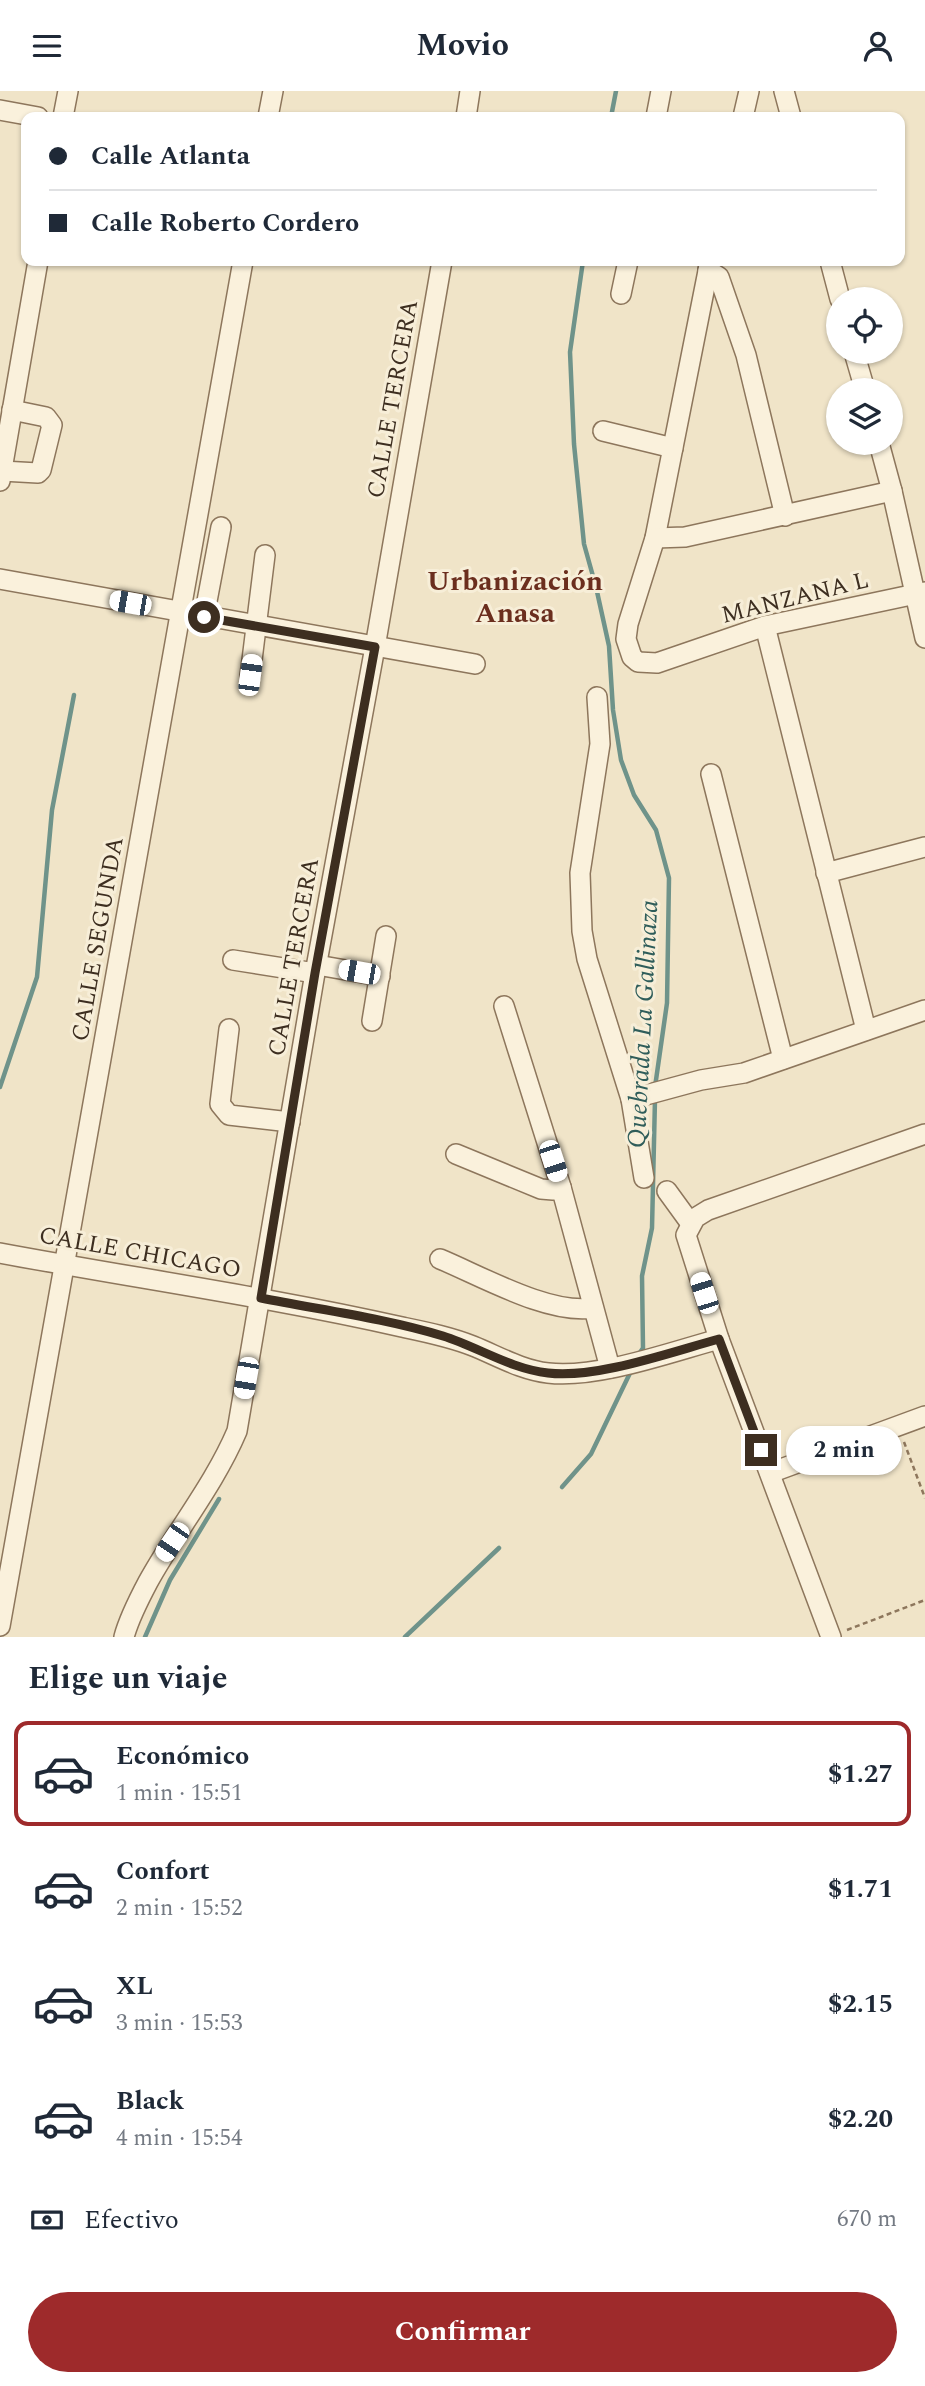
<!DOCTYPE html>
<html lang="es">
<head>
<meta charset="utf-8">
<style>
	body { margin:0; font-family:Spectral,serif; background:#f2f2f3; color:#1f2937; height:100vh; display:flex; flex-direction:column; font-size:26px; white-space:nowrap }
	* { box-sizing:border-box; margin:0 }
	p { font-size:23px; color:#747a83 }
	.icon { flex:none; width:38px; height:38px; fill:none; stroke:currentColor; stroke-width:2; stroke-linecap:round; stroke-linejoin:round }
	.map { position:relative; height:1546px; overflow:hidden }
	.panel { display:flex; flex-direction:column; background:#fff; flex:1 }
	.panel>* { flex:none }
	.guide { position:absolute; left:21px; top:21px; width:884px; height:154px; border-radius:14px; box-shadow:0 2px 5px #0004; display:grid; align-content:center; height:154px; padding:0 28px; background:#fff }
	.tools { position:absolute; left:826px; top:196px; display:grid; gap:14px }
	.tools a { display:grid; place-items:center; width:77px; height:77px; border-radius:50%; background:#fff; box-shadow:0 2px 5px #0004; font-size:35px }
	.end { position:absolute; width:32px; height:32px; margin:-16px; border:9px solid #3d2e20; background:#fff; box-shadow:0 0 0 4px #fff }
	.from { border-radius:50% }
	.bubble { position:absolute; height:49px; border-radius:24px; background:#fff; box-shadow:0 2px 5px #0004; font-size:23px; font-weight:700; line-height:49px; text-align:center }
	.car { position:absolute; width:21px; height:42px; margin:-21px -10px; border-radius:9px; box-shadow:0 0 5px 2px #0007; background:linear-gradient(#fff 24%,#345 0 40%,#fff 0 76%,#345 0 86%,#fff 0) }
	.guide b { display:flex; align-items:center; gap:24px; height:66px; font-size:26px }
	.guide b+b { border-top:2px solid #e0e1e3 }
	.guide i { width:18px; height:18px; background:#1f2937 }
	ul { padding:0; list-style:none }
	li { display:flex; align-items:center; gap:21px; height:105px; margin:0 14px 10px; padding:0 14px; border:4px solid transparent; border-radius:14px }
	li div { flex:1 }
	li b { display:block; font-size:26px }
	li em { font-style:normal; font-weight:700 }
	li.selected { border-color:#9e2a2b }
	li>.icon { width:63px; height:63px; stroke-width:1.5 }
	h2 { padding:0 28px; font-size:32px; line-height:84px }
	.pay { display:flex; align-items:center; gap:18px; height:77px; padding:0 28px; font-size:26px }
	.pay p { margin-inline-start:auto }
	.primary-button { display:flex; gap:14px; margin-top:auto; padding:14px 28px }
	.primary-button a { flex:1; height:80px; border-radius:42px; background:#9e2a2b; color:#fff; font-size:28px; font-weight:700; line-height:80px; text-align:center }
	header { display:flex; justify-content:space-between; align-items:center; height:91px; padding:0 28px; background:#fff; font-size:32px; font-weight:700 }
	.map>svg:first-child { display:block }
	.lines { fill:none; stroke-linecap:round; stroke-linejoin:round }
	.stream { stroke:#6f938a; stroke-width:4.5 }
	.minor-casing { stroke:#8d765c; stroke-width:22 }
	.path { stroke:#8d765c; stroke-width:2.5; stroke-dasharray:5 3.5; stroke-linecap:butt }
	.minor { stroke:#faf1dc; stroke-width:19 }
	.route { stroke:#3d2e20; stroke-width:9 }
	.labels { text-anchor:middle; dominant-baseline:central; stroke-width:6; stroke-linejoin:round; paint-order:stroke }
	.street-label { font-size:24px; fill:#3d2e20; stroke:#f7eed8 }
	.water-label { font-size:26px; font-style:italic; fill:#2f5d5a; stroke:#f7eed8 }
	.quarter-label { font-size:28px; font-weight:bold; fill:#6b2e1e; stroke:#f7eed8 }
</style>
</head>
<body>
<header><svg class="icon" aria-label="menu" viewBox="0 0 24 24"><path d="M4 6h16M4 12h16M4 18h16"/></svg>Movio<svg class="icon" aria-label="person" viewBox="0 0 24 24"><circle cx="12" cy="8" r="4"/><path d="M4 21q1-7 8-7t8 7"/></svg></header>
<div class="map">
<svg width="925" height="1546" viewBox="0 0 925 1546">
	<rect width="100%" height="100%" fill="#f0e4c8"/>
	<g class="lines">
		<g class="stream">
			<polyline points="611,26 616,0"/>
			<polyline points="583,170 570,261 574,353 584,453 596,496 609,555 613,619 621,669 634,704 656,739 669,787 667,912 655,996"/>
			<polyline points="0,996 37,886 52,719 74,604"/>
			<polyline points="639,1263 643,1257 642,1185 652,1137 655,1008"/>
			<polyline points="562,1396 591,1363 631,1280"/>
			<polyline points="145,1546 170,1489 219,1408"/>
			<polyline points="405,1546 499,1457"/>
		</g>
		<defs>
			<g id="minor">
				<polyline points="784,0 791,26"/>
				<polyline points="0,19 38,26"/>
				<polyline points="63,26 68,0"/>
				<polyline points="268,26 273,0"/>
				<polyline points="466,26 470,0"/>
				<polyline points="656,26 661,0"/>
				<polyline points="743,26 749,0"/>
				<polyline points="710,170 655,447 628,533 626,548 632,566 638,571 657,572 765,535 925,501"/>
				<polyline points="830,170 840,208"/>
				<polyline points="708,179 719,186 746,264 785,425"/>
				<polyline points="621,203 628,170"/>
				<polyline points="854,261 865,299"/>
				<polyline points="603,340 673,357"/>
				<polyline points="879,352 892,400 925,547"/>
				<polyline points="2,380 38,382 41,379 52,334 46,326 12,319"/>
				<polyline points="0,390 38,170"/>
				<polyline points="655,447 685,446 892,400"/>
				<polyline points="0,488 475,573"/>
				<polyline points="204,526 221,436"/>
				<polyline points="765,535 866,939"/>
				<polyline points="250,585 265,464"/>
				<polyline points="597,606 600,653 580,782 582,840 587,868 631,1008 644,1087"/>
				<polyline points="711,683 783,968"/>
				<polyline points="826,782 925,756"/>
				<polyline points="233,869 315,882"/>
				<polyline points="317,874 380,885"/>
				<polyline points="504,915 561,1096 610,1277"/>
				<polyline points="372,930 386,845"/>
				<polyline points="229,938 220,1013 229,1024 290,1031"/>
				<polyline points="631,1008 701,989 744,982 925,919"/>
				<polyline points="456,1063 541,1098 553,1099 561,1096"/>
				<polyline points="667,1100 691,1133"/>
				<path d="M0,1162C134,1187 269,1206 402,1236C426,1241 451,1246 473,1255C498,1265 521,1279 548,1282C597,1288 671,1261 719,1248"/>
				<path d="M440,1168C481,1185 549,1224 593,1217"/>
				<polyline points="770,1382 925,1325"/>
				<polyline points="0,1535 243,170"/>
				<path d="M124,1546C129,1527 139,1508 148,1491C176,1440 214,1394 237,1340L315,882L375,556L442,170"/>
				<polyline points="831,1546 719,1248 686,1144 695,1127 708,1119 925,1043"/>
			</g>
		</defs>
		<use href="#minor" class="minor-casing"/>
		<g class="path">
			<polyline points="904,1351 925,1407"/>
			<polyline points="847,1539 925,1509"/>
		</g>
		<use href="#minor" class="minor"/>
	</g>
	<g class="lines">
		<path class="route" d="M204,526L375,556L315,882L261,1207C321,1219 384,1227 443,1245C478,1256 511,1278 548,1282C596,1288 671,1261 719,1248L761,1359"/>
	</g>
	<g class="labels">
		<g class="street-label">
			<text transform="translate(393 308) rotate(-80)">CALLE TERCERA</text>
			<text transform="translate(795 507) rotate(-14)">MANZANA L</text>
			<text transform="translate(98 848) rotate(-80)">CALLE SEGUNDA</text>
			<text transform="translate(294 866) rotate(-80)">CALLE TERCERA</text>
			<text transform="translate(140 1162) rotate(10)">CALLE CHICAGO</text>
		</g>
		<g class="water-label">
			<text transform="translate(643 933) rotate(-87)">Quebrada La Gallinaza</text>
		</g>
		<g class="quarter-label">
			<text x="515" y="490">Urbanización<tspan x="515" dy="32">Anasa</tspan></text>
		</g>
	</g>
</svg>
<div class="tools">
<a><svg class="icon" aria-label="locate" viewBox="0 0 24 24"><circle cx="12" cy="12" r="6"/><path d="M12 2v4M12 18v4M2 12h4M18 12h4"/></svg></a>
<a><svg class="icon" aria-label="layers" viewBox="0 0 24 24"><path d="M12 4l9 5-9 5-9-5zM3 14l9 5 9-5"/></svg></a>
</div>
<i class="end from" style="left:204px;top:526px"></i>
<i class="end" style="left:761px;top:1359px"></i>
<div class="bubble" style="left:786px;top:1335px;width:116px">2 min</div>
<i class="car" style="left:130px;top:512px;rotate:280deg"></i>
<i class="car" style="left:250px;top:584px;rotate:8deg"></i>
<i class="car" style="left:359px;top:881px;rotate:280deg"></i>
<i class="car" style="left:553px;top:1070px;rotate:162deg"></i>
<i class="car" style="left:704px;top:1202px;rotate:342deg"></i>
<i class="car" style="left:246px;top:1287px;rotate:190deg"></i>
<i class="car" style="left:172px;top:1451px;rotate:214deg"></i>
<div class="guide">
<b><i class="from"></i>Calle Atlanta</b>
<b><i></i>Calle Roberto Cordero</b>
</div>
</div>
<section class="panel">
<h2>Elige un viaje</h2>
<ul>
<li class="selected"><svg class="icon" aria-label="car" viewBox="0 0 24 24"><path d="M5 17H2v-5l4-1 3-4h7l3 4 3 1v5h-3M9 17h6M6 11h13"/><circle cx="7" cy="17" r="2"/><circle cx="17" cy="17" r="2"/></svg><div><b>Económico</b><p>1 min · 15:51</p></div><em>$1.27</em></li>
<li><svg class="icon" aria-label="car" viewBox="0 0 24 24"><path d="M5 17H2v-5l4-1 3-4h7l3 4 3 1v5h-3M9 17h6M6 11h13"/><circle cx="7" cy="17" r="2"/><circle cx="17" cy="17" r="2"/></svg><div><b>Confort</b><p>2 min · 15:52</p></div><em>$1.71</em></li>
<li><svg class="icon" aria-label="car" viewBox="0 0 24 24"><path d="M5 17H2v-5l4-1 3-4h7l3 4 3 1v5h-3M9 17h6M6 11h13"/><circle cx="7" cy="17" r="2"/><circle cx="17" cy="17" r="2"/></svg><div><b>XL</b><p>3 min · 15:53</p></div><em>$2.15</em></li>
<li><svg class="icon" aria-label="car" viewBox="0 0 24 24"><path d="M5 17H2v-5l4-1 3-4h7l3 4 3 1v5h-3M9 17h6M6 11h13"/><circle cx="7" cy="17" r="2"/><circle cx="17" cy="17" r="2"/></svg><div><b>Black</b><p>4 min · 15:54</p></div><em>$2.20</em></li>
</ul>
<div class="pay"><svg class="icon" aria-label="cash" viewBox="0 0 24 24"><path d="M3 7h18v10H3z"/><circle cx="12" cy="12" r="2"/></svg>Efectivo<p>670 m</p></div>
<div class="primary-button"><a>Confirmar</a></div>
</section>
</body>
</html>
